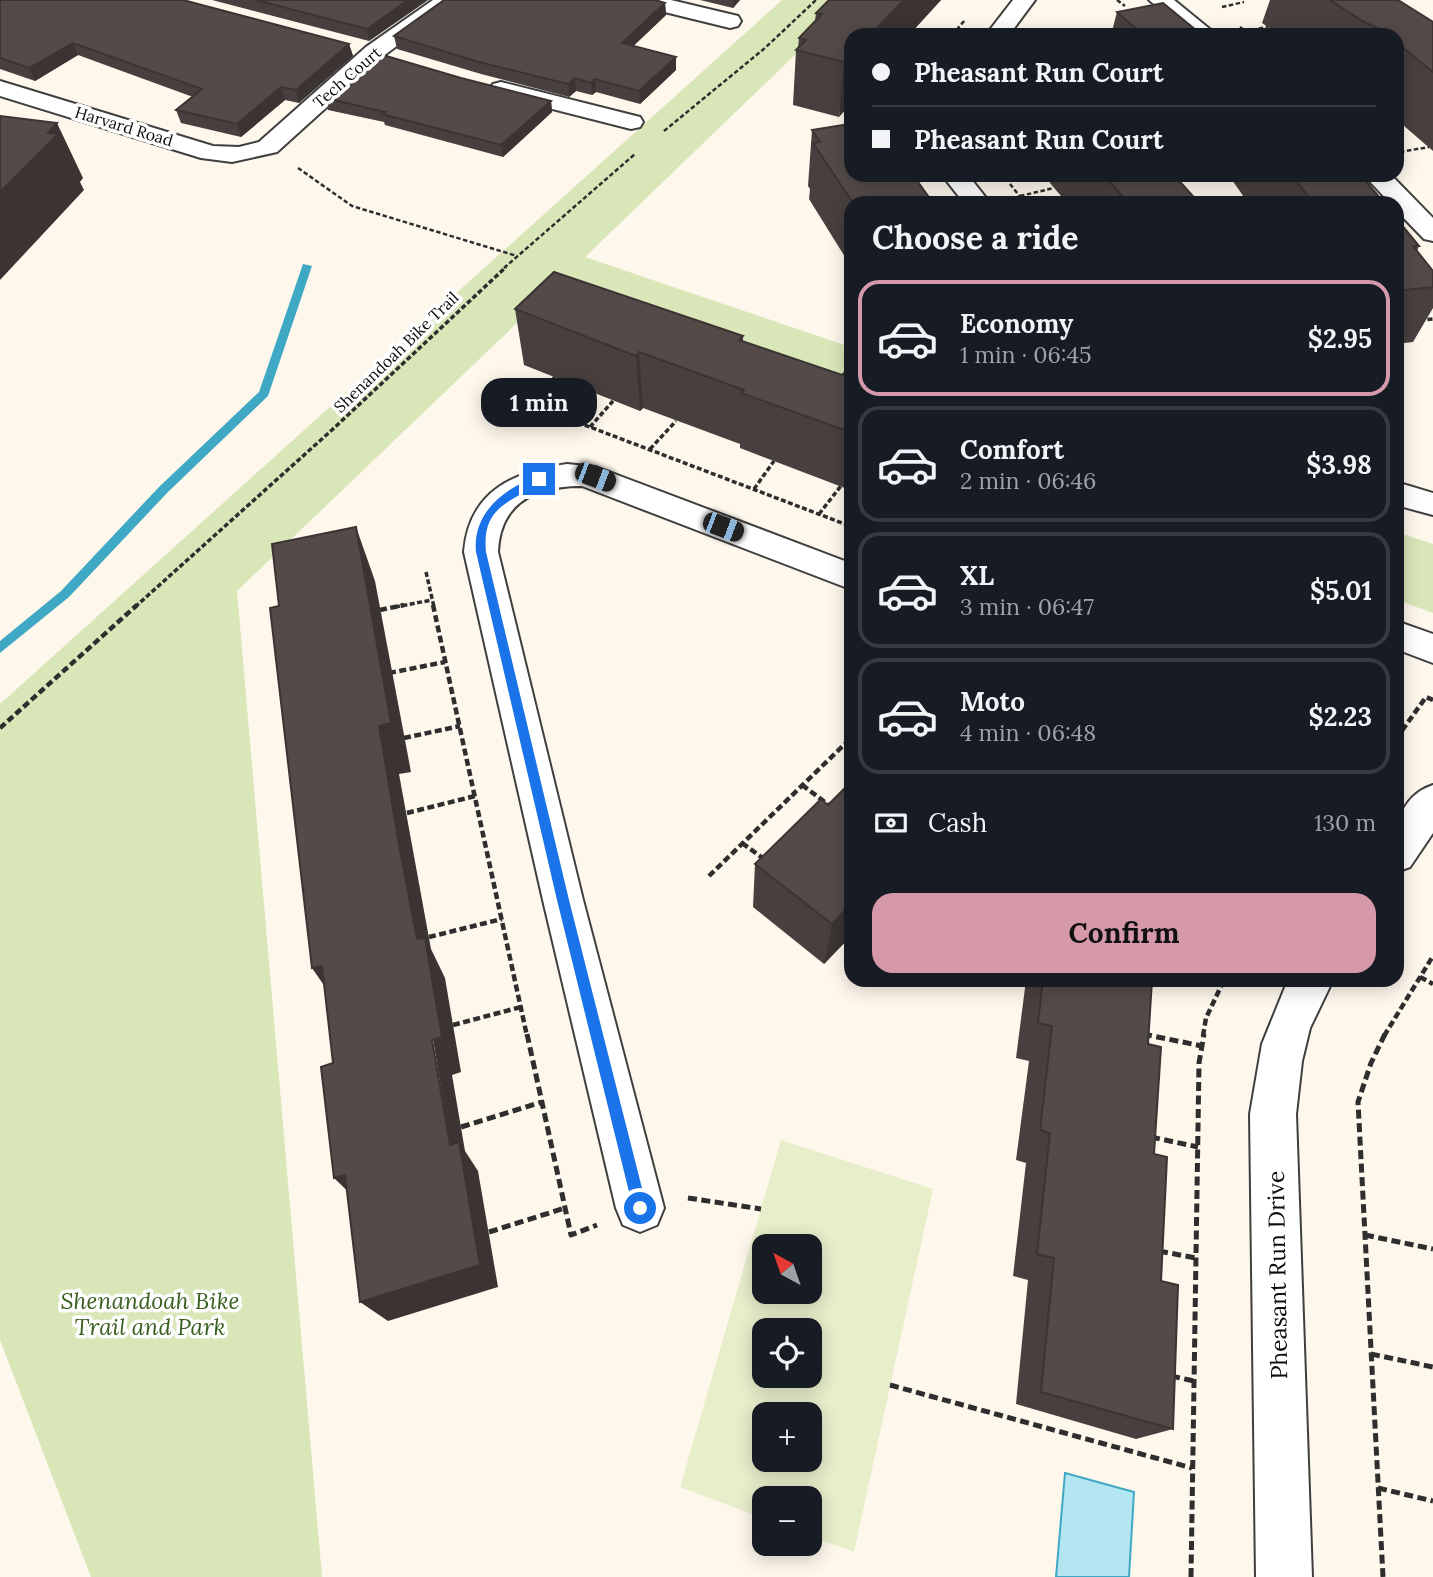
<!DOCTYPE html>
<html lang="en">
<head>
<meta charset="utf-8">
<style>
	body { margin:0; font-family:Lora,serif; background:#20242c; color:#f1f3f6; height:100vh; display:flex; flex-direction:column; font-size:26px; white-space:nowrap }
	* { box-sizing:border-box; margin:0 }
	p { font-size:23px; color:#9ea1a6 }
	.icon { flex:none; width:38px; height:38px; fill:none; stroke:currentColor; stroke-width:2; stroke-linecap:round; stroke-linejoin:round }
	.map { position:relative; flex:1; overflow:hidden }
	.drawer { position:absolute; left:844px; top:196px; width:560px; height:791px; display:flex; flex-direction:column; background:#171b24; border-radius:21px; box-shadow:0 4px 18px #0003 }
	.drawer>* { flex:none }
	.guide { position:absolute; left:844px; top:28px; width:560px; height:154px; border-radius:21px; box-shadow:0 4px 18px #0003; display:grid; align-content:center; height:154px; padding:0 28px; background:#171b24 }
	.needle { width:46px; rotate:320deg }
	.controls { position:absolute; left:752px; top:1234px; display:grid; gap:14px }
	.controls a { display:grid; place-items:center; width:70px; height:70px; border-radius:14px; background:#171b24; box-shadow:0 4px 18px #0003; font-size:35px }
	.end { position:absolute; width:32px; height:32px; margin:-16px; border:9px solid #1a73e8; background:#fff; box-shadow:0 0 0 4px #fff }
	.from { border-radius:50% }
	.bubble { position:absolute; height:49px; border-radius:21px; background:#171b24; box-shadow:0 4px 18px #0003; font-size:23px; font-weight:700; line-height:49px; text-align:center }
	.car { position:absolute; width:21px; height:42px; margin:-21px -10px; border-radius:9px; box-shadow:0 0 5px 2px #0007; background:linear-gradient(#222 24%,#8ab4d8 0 40%,#222 0 76%,#8ab4d8 0 86%,#222 0) }
	.guide b { display:flex; align-items:center; gap:24px; height:66px; font-size:26px }
	.guide b+b { border-top:2px solid #363941 }
	.guide i { width:18px; height:18px; background:#f1f3f6 }
	ul { padding:0; list-style:none }
	li { display:flex; align-items:center; gap:21px; height:116px; margin:0 14px 10px; padding:0 14px; border:4px solid #363941; border-radius:21px }
	li div { flex:1 }
	li b { display:block; font-size:26px }
	li em { font-style:normal; font-weight:700 }
	li.current { border-color:#d699aa }
	li>.icon { width:63px; height:63px; stroke-width:1.5 }
	h2 { padding:0 28px; font-size:32px; line-height:84px }
	.pay { display:flex; align-items:center; gap:18px; height:77px; padding:0 28px; font-size:26px }
	.pay p { margin-inline-start:auto }
	.cta { display:flex; gap:14px; margin-top:auto; padding:14px 28px }
	.cta a { flex:1; height:80px; border-radius:21px; background:#d699aa; color:#111; font-size:28px; font-weight:700; line-height:80px; text-align:center }
	.map>svg:first-child { display:block }
	.green { fill:#d8e6b8 }
	.pitch { fill:#e8eeca; fill-rule:evenodd }
	.water { fill:#b4e6f2; stroke:#3fa8c5; stroke-width:2 }
	.lines { fill:none; stroke-linecap:round; stroke-linejoin:round }
	.stream { fill:#3fa8c5; fill-rule:evenodd }
	.minor-casing { stroke:#3f3f3f; stroke-width:4 }
	.path-far3 { stroke:#2e2e2e; stroke-width:2.5; stroke-dasharray:4.5 2.5; stroke-linecap:butt }
	.path-far2 { stroke:#2e2e2e; stroke-width:3.5; stroke-dasharray:5 2.5; stroke-linecap:butt }
	.path-far1 { stroke:#2e2e2e; stroke-width:4.5; stroke-dasharray:7 3.5; stroke-linecap:butt }
	.path { stroke:#2e2e2e; stroke-width:5; stroke-dasharray:9 4.5; stroke-linecap:butt }
	.minor { fill:#fff; fill-rule:evenodd }
	.wall { fill:#48403f }
	.shaded-wall { fill:#3b3433 }
	.building { fill:#544b49; stroke:#3b3433; stroke-width:2 }
	.route { fill:#1a73e8 }
	.labels { text-anchor:middle; dominant-baseline:central; stroke-width:7; stroke-linejoin:round; paint-order:stroke }
	.far-street-label { font-size:16px; fill:#0c0c0c; stroke:#fff }
	.near-street-label { font-size:23px; fill:#0c0c0c; stroke:#fff }
	.near-park-label { font-size:23px; font-style:italic; fill:#396021; stroke:#fff }
</style>
</head>
<body>
<div class="map">
<svg width="1433" height="1577" viewBox="0 0 1433 1577">
	<rect width="100%" height="100%" fill="#fef7ec"/>
	<g class="green">
		<polygon points="782,0 852,0 585,257 850,347 850,407 542,299 237,591 322,1577 91,1577 0,1340 0,704"/>
		<polygon points="1397,532 1433,544 1433,613 1397,600"/>
	</g>
	<path class="pitch" d="M781,1140L933,1189L854,1552L810,1536V1498H765V1519L680,1487ZM765,1246H810V1292H765ZM765,1330H810V1376H765ZM765,1414H810V1460H765Z"/>
	<polygon class="water" points="1065,1473 1134,1492 1129,1577 1056,1577"/>
	<g class="lines">
		<polygon class="stream" points="303,264 312,266 268,396 167,493 69,597 0,653 0,641 61,591 159,487 259,392"/>
		<defs>
			<g id="minor">
				<polygon points="433,0 458,0 382,57 277,152 232,162 201,158 0,96 0,81 213,146 239,147 259,142 366,47"/>
				<polygon points="633,0 671,0 738,16 741,21 738,26 730,28 636,5"/>
				<polygon points="1013,0 1035,0 1009,35 986,35"/>
				<polygon points="1149,0 1174,0 1217,35 1192,35"/>
				<polygon points="501,82 640,117 643,122 640,127 631,129 493,94 489,89 493,84"/>
				<polygon points="942,175 968,175 990,203 964,203"/>
				<polygon points="1364,175 1391,175 1433,218 1433,241 1424,239 1396,210 1396,203 1390,203"/>
				<path d="M567,464L596,467L850,563V589L582,486C536,486 500,502 498,552L583,900L664,1208L657,1225L640,1232L623,1225L616,1208L543,900L464,552C469,491 513,472 567,464Z"/>
				<polygon points="1396,482 1433,493 1433,515 1396,505"/>
				<polygon points="1396,621 1433,634 1433,663 1396,649"/>
				<path d="M1433,785V833L1410,867L1396,872C1396,837 1393,799 1433,785Z"/>
				<polygon points="1288,980 1333,980 1310,1028 1302,1061 1296,1114 1312,1577 1256,1577 1250,1114 1262,1044"/>
			</g>
		</defs>
		<use href="#minor" class="minor-casing"/>
		<g class="path-far3">
			<polyline points="1117,0 1125,6"/>
			<polyline points="1222,7 1244,2"/>
			<polyline points="1240,27 1251,35"/>
			<polyline points="1245,31 1268,27"/>
			<polyline points="912,32 928,35"/>
			<polyline points="952,35 965,20"/>
			<polyline points="664,131 765,48 816,0"/>
			<polyline points="1400,152 1429,147"/>
			<polyline points="298,168 352,206 517,256"/>
			<polyline points="1010,184 1025,203"/>
			<polyline points="1020,196 1054,188"/>
			<polyline points="504,268 635,154"/>
		</g>
		<g class="path-far2">
			<polyline points="1420,320 1433,319"/>
			<polyline points="555,377 544,388 576,399"/>
			<polyline points="585,391 561,416 850,526"/>
			<polyline points="590,427 613,401"/>
			<polyline points="650,449 676,421"/>
			<polyline points="754,489 774,461"/>
			<polyline points="819,514 844,482"/>
			<polyline points="426,572 434,607"/>
			<polyline points="135,607 333,429 506,267"/>
			<polyline points="395,607 432,600"/>
		</g>
		<g class="path-far1">
			<polyline points="433,605 527,1036"/>
			<polyline points="380,610 404,605"/>
			<polyline points="389,673 445,662"/>
			<polyline points="0,728 137,605"/>
			<polyline points="404,738 460,726"/>
			<polyline points="1396,739 1426,697 1433,700"/>
			<polyline points="802,785 833,808"/>
			<polyline points="407,813 475,796"/>
			<polyline points="742,843 764,859"/>
			<polyline points="709,876 850,739"/>
			<polyline points="429,937 502,919"/>
			<polyline points="1420,977 1433,984"/>
			<polyline points="453,1025 521,1007"/>
			<polyline points="1143,1034 1151,1036"/>
			<polyline points="1203,1036 1206,1018 1224,980"/>
			<polyline points="1384,1036 1433,956"/>
		</g>
		<g class="path">
			<polyline points="527,1034 571,1235 597,1225"/>
			<polyline points="1143,1034 1202,1046"/>
			<polyline points="461,1127 542,1102"/>
			<polyline points="1151,1137 1198,1147"/>
			<polyline points="688,1198 761,1209"/>
			<polyline points="489,1232 565,1208"/>
			<polyline points="1365,1235 1433,1249"/>
			<polyline points="1159,1251 1196,1258"/>
			<polyline points="1371,1354 1433,1367"/>
			<polyline points="1171,1376 1194,1381"/>
			<polyline points="890,1385 1192,1468"/>
			<polyline points="1378,1488 1433,1501"/>
			<polyline points="1191,1577 1199,1063 1204,1034"/>
			<polyline points="1383,1577 1358,1102 1371,1063 1385,1034"/>
		</g>
		<use href="#minor" class="minor"/>
	</g>
	<g class="wall">
		<polygon points="0,0 349,44 353,56 299,103 285,100 241,137 181,123 176,110 193,97 78,55 35,81 0,69"/>
		<polygon points="212,0 428,0 369,41"/>
		<polygon points="700,0 740,0 733,8"/>
		<polygon points="829,0 941,0 909,35 850,35 839,117 793,105 796,50 798,48 799,38 815,21 816,13"/>
		<polygon points="1270,0 1398,0 1433,22 1433,151 1396,119 1396,35 1280,35 1262,23"/>
		<polygon points="665,3 666,15 633,46 676,57 676,70 640,104 596,92 592,95 576,91 569,97 481,74 397,49 394,36"/>
		<polygon points="1117,12 1202,35 1111,35"/>
		<polygon points="461,78 551,101 552,112 503,157 385,125 384,122 328,110 325,98"/>
		<polygon points="812,130 933,203 850,203 850,265 809,199 810,189 808,186"/>
		<polygon points="1049,175 1174,175 1199,203 1067,203 1050,183 1051,178"/>
		<polygon points="1219,175 1361,175 1384,203 1248,203 1230,177 1223,179"/>
		<polygon points="1396,218 1419,246 1417,251 1433,271 1433,308 1413,342 1396,344"/>
		<polygon points="515,309 743,336 743,341 842,375 850,372 850,490 740,448 740,444 643,408 640,411 524,365"/>
		<polygon points="755,864 850,937 824,964 753,907"/>
		<polygon points="1026,980 1152,980 1148,1044 1161,1281 1173,1429 1136,1439 1016,1404 1028,1280 1013,1276 1026,1163 1016,1160 1029,1061 1016,1058"/>
	</g>
	<g class="shaded-wall">
		<polygon points="408,0 428,0 369,41 367,29"/>
		<polygon points="733,0 740,0 733,8"/>
		<polygon points="904,0 941,0 909,35 870,35"/>
		<polygon points="665,3 666,15 623,56 622,43"/>
		<polygon points="73,43 78,55 35,81 29,68"/>
		<polygon points="349,44 353,56 299,103 296,90"/>
		<polygon points="850,55 850,105 839,117 844,62"/>
		<polygon points="676,57 676,70 640,104 639,91"/>
		<polygon points="575,78 576,91 569,97 568,84"/>
		<polygon points="595,79 596,92 592,95 591,83"/>
		<polygon points="281,87 285,100 241,137 237,124"/>
		<polygon points="551,101 552,112 503,157 501,145"/>
		<polygon points="57,123 83,178 80,182 84,190 0,280 0,192 48,133"/>
		<polygon points="1225,175 1231,175 1230,177 1223,179"/>
		<polygon points="639,352 643,408 640,411 636,356"/>
		<polygon points="356,527 375,581 411,772 399,774 431,949 445,978 461,1072 452,1075 465,1151 478,1171 498,1287 388,1321 360,1302 450,1145 417,939 400,850 379,726"/>
		<polygon points="850,905 850,937 824,964 832,924"/>
		<polygon points="322,966 339,1007 312,968"/>
		<polygon points="345,1175 362,1205 334,1178"/>
	</g>
	<g class="building">
		<polygon points="0,0 183,0 349,44 296,90 281,87 237,124 176,110 202,89 73,43 29,68 0,58"/>
		<polygon points="256,0 408,0 367,29"/>
		<polygon points="444,0 655,0 665,3 622,43 676,57 639,91 595,79 591,83 575,78 568,84 479,62 394,36"/>
		<polygon points="829,0 904,0 870,35 850,35 850,55 844,62 796,50 806,40 799,38 822,14 816,13"/>
		<polygon points="1330,0 1398,0 1433,22 1433,72 1396,42 1396,35 1388,35 1382,30 1364,22"/>
		<polygon points="1163,3 1202,35 1143,35 1117,12"/>
		<polygon points="376,53 461,78 551,101 501,145 382,114 385,112 325,98"/>
		<polygon points="0,116 57,123 48,133 58,134 0,192"/>
		<polygon points="850,124 850,175 913,175 933,203 853,203 813,143 820,142 812,130"/>
		<polygon points="1107,175 1174,175 1199,203 1128,203 1109,181 1113,181"/>
		<polygon points="1292,175 1361,175 1384,203 1313,203"/>
		<polygon points="1396,218 1419,246 1413,246 1433,271 1433,287 1396,291"/>
		<polygon points="554,272 743,336 739,340 842,375 846,371 850,372 850,432 741,393 744,390 639,352 636,356 515,309"/>
		<polygon points="356,527 391,723 379,726 400,850 417,939 425,938 442,1037 432,1040 450,1145 459,1142 480,1265 360,1302 345,1175 334,1178 321,1067 333,1063 322,966 312,968 270,608 279,606 272,544"/>
		<polygon points="850,783 850,905 832,924 755,864 821,799 828,805"/>
		<polygon points="1043,980 1152,980 1148,1044 1161,1047 1154,1154 1167,1157 1161,1281 1178,1285 1173,1429 1041,1392 1054,1258 1037,1254 1050,1133 1040,1130 1052,1026 1038,1023"/>
	</g>
	<path class="route" d="M539,476L543,479C515,503 481,503 486,552L569,900L647,1208L640,1215L633,1208L557,900L476,552C472,513 505,487 539,476Z"/>
	<g class="labels">
		<g class="far-street-label">
			<text transform="translate(347 77) rotate(-41)">Tech Court</text>
			<text transform="translate(124 126) rotate(17)">Harvard Road</text>
			<text transform="translate(396 352) rotate(-44)">Shenandoah Bike Trail</text>
		</g>
		<g class="near-street-label">
			<text transform="translate(1277 1275) rotate(-91)">Pheasant Run Drive</text>
		</g>
		<g class="near-park-label">
			<text x="150" y="1300">Shenandoah Bike<tspan x="150" dy="26">Trail and Park</tspan></text>
		</g>
	</g>
</svg>
<div class="controls">
<a><svg class="needle" viewBox="-14 -14 28 28"><path d="M0-13l5 13h-10z" fill="#e53935"/><path d="M0 13l5-13h-10z" fill="#9ea1a6"/></svg></a>
<a><svg class="icon" aria-label="locate" viewBox="0 0 24 24"><circle cx="12" cy="12" r="6"/><path d="M12 2v4M12 18v4M2 12h4M18 12h4"/></svg></a>
<a>+</a>
<a>−</a>
</div>
<i class="end from" style="left:640px;top:1208px"></i>
<i class="end" style="left:539px;top:479px"></i>
<div class="bubble" style="left:481px;top:378px;width:116px">1 min</div>
<i class="car" style="left:595px;top:477px;rotate:111deg"></i>
<i class="car" style="left:723px;top:527px;rotate:111deg"></i>
<div class="guide">
<b><i class="from"></i>Pheasant Run Court</b>
<b><i></i>Pheasant Run Court</b>
</div>
<section class="drawer">
<h2>Choose a ride</h2>
<ul>
<li class="current"><svg class="icon" aria-label="car" viewBox="0 0 24 24"><path d="M5 17H2v-5l4-1 3-4h7l3 4 3 1v5h-3M9 17h6M6 11h13"/><circle cx="7" cy="17" r="2"/><circle cx="17" cy="17" r="2"/></svg><div><b>Economy</b><p>1 min · 06:45</p></div><em>$2.95</em></li>
<li><svg class="icon" aria-label="car" viewBox="0 0 24 24"><path d="M5 17H2v-5l4-1 3-4h7l3 4 3 1v5h-3M9 17h6M6 11h13"/><circle cx="7" cy="17" r="2"/><circle cx="17" cy="17" r="2"/></svg><div><b>Comfort</b><p>2 min · 06:46</p></div><em>$3.98</em></li>
<li><svg class="icon" aria-label="car" viewBox="0 0 24 24"><path d="M5 17H2v-5l4-1 3-4h7l3 4 3 1v5h-3M9 17h6M6 11h13"/><circle cx="7" cy="17" r="2"/><circle cx="17" cy="17" r="2"/></svg><div><b>XL</b><p>3 min · 06:47</p></div><em>$5.01</em></li>
<li><svg class="icon" aria-label="car" viewBox="0 0 24 24"><path d="M5 17H2v-5l4-1 3-4h7l3 4 3 1v5h-3M9 17h6M6 11h13"/><circle cx="7" cy="17" r="2"/><circle cx="17" cy="17" r="2"/></svg><div><b>Moto</b><p>4 min · 06:48</p></div><em>$2.23</em></li>
</ul>
<div class="pay"><svg class="icon" aria-label="cash" viewBox="0 0 24 24"><path d="M3 7h18v10H3z"/><circle cx="12" cy="12" r="2"/></svg>Cash<p>130 m</p></div>
<div class="cta"><a>Confirm</a></div>
</section>
</div>
</body>
</html>
